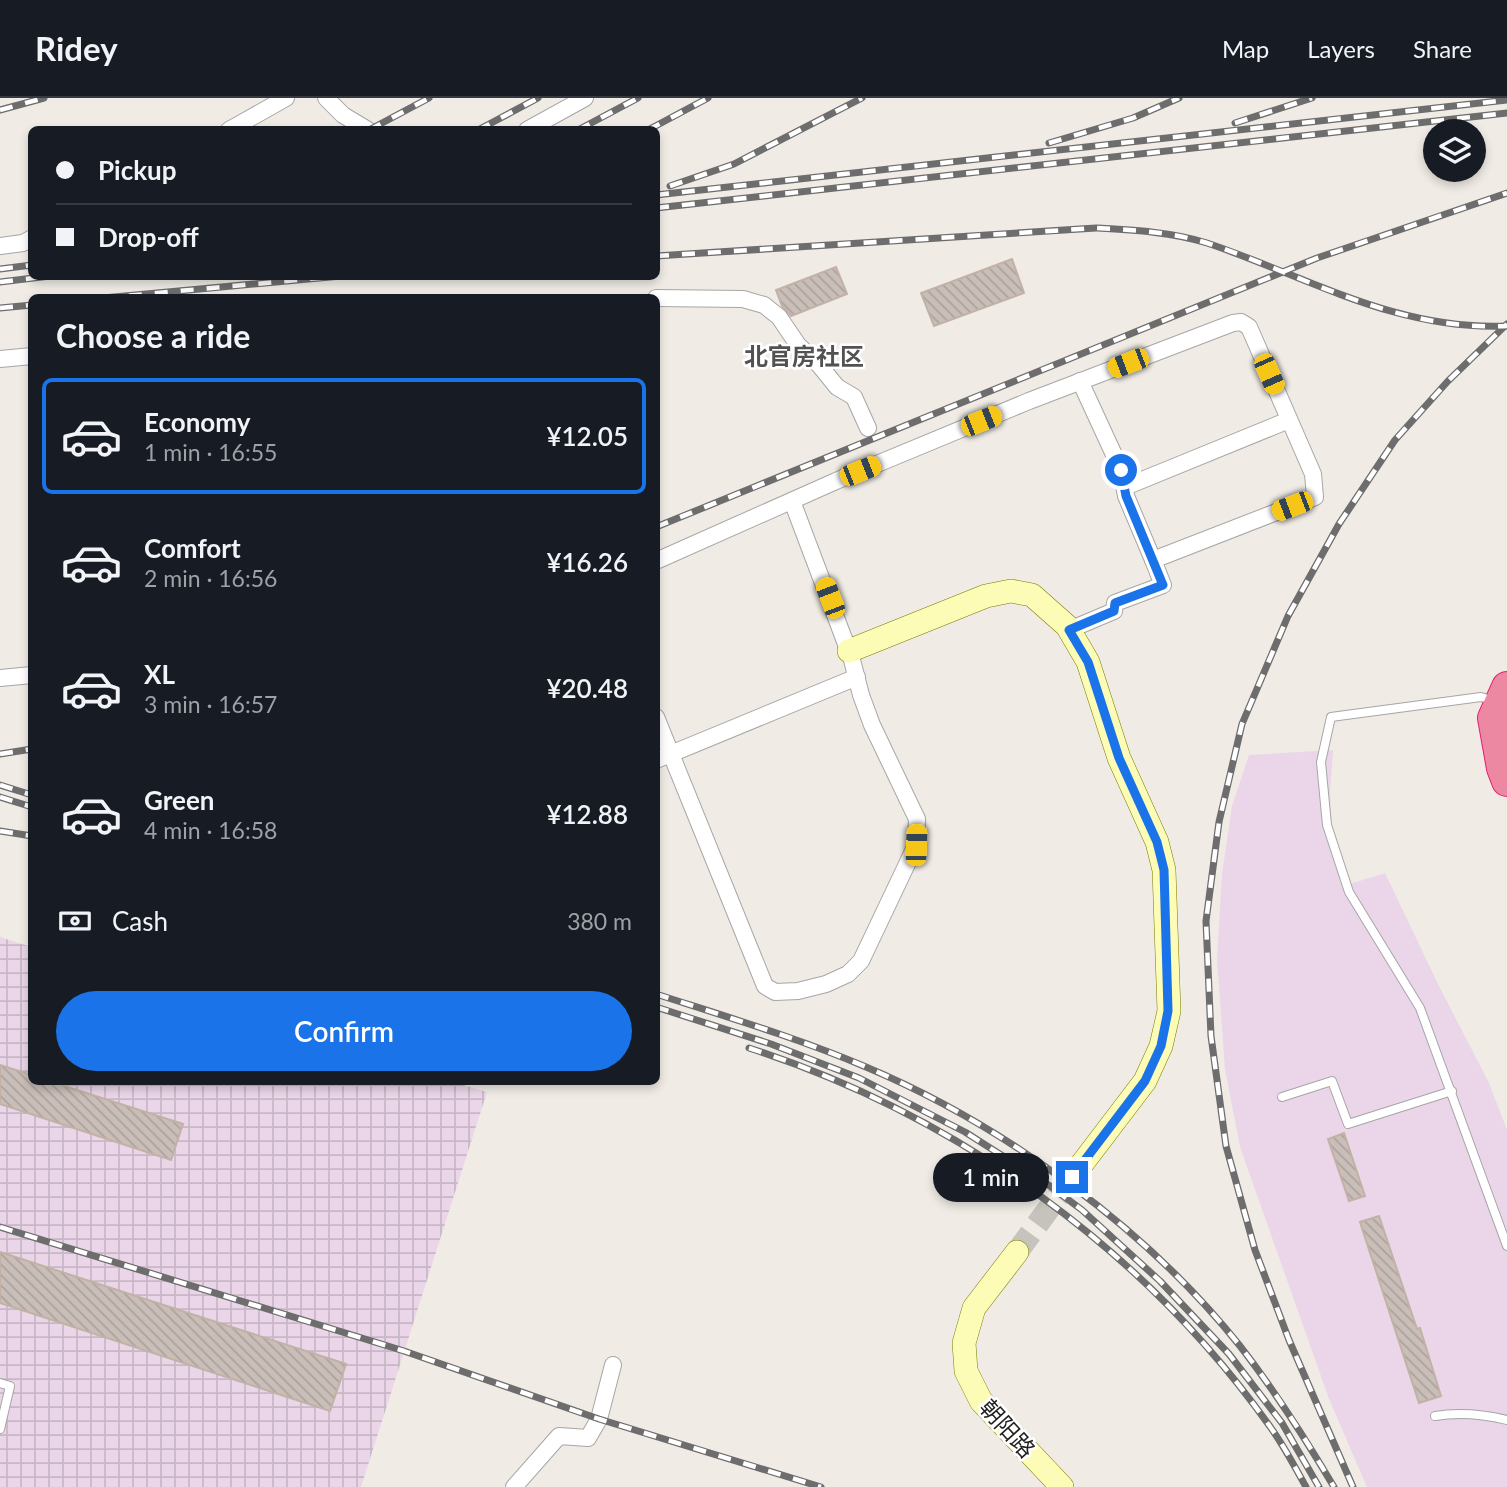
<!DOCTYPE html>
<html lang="en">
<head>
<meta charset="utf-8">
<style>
	body { margin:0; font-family:Lato,"Noto Sans SC",sans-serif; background:#242831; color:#f1f3f6; height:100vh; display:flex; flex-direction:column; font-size:26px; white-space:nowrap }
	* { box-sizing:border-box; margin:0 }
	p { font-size:23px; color:#9ea1a6 }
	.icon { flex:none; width:38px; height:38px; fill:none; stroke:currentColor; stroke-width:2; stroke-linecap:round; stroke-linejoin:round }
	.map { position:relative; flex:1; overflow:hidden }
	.drawer { position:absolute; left:28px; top:196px; width:632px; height:791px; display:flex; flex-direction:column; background:#171b24; border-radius:10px; box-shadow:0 4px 10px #0003 }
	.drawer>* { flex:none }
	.guide { position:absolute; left:28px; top:28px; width:632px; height:154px; border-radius:10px; box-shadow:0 4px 10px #0003; display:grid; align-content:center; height:154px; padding:0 28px; background:#171b24 }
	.buttons { position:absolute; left:1423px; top:21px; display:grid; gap:14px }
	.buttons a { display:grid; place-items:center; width:63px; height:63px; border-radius:50%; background:#171b24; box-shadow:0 4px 10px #0003; font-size:35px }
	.end { position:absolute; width:32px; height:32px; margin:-16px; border:9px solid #1a73e8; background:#fff; box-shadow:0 0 0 4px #fff }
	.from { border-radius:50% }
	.bubble { position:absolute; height:49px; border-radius:24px; background:#171b24; box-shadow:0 4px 10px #0003; font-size:23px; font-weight:600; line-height:49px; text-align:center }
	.car { position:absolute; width:21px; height:42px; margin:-21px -10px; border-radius:9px; box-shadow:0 0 5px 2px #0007; background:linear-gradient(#f5c518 24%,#345 0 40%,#f5c518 0 76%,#345 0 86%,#f5c518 0) }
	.guide b { display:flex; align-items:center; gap:24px; height:66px; font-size:26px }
	.guide b+b { border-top:2px solid #363941 }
	.guide i { width:18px; height:18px; background:#f1f3f6 }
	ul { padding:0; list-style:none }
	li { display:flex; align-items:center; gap:21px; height:116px; margin:0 14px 10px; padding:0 14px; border:4px solid transparent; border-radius:10px }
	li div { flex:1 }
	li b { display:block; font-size:26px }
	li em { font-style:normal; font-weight:600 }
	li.current { border-color:#1a73e8 }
	li>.icon { width:63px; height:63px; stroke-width:1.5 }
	h2 { padding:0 28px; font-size:32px; line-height:84px }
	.pay { display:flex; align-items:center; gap:18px; height:77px; padding:0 28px; font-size:26px }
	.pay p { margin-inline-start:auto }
	.button { display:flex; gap:14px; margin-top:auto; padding:14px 28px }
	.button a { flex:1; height:80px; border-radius:42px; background:#1a73e8; color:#fff; font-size:28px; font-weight:600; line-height:80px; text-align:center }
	header { display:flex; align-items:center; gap:42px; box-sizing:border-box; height:98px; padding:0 35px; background:#171b24; border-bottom:2px solid #363941 }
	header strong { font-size:33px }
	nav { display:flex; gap:38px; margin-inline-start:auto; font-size:24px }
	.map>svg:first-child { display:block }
	.industrial { fill:url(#industrial-grid) }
	.railway { fill:#ead6e8 }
	.building { fill:url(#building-back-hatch); stroke:#c3b1a6; stroke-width:2 }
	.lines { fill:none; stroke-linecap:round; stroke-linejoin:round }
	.secondary-tunnel { stroke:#c6c3bd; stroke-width:23; stroke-dasharray:23 11; stroke-linecap:butt }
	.lane-casing { stroke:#a6a6a6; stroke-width:10 }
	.street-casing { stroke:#a6a6a6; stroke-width:18 }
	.secondary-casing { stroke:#787c00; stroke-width:24 }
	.highway-casing { stroke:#e61b70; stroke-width:32 }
	.lane { stroke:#fff; stroke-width:8 }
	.street { stroke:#fff; stroke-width:16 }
	.secondary { stroke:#fdfcb6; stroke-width:23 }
	.highway { stroke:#ec88a2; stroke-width:30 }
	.rail-casing { stroke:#6d6d6d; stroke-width:7 }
	.rail { stroke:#fff; stroke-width:4.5; stroke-dasharray:13; stroke-linecap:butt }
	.route { stroke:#1a73e8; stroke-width:9 }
	.labels { text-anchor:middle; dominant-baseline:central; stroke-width:5; stroke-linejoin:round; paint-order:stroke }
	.street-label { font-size:23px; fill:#1f1f1f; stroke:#fff }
	.neighbourhood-label { font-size:24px; font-weight:bold; fill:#525252; stroke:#fff }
</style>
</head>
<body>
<header>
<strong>Ridey</strong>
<nav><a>Map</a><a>Layers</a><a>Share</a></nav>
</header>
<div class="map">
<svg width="1507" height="1389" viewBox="0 0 1507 1389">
	<defs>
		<pattern id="industrial-grid" width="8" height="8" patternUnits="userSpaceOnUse" patternTransform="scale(1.75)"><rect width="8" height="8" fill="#ead6e8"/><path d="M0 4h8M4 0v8" fill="none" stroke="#c8b7c7"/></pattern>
		<pattern id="building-back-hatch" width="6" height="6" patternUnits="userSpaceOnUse" patternTransform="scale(1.75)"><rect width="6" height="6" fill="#c9beb8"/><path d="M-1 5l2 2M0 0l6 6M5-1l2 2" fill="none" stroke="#aca39e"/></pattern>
	</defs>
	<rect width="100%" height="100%" fill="#f0ece5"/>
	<polygon class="industrial" points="0,839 31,849 32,984 453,984 487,994 361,1389 0,1389"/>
	<polygon class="railway" points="1333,652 1330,695 1332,732 1350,786 1385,775 1438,886 1489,985 1507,1032 1507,1389 1367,1389 1329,1301 1240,1049 1225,971 1217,861 1222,776 1232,708 1249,657"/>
	<g class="building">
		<polygon points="1012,161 1024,195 934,228 921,195"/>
		<polygon points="836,169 847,196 791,218 782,208 776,192"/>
		<polygon points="0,967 32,977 32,984 52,984 183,1026 171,1062 0,1006"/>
		<polygon points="1344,1035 1365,1098 1349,1103 1328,1041"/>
		<polygon points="1379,1118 1417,1231 1420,1230 1441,1298 1419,1305 1360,1124"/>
		<polygon points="0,1154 346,1266 330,1313 0,1205"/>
	</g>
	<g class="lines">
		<polyline class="secondary-tunnel" points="1017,1154 1072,1079"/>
		<defs>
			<g id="lane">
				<polyline points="1496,603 1481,599 1331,619 1321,664 1327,727 1349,794 1420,910 1507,1148"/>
				<polyline points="1282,999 1332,983 1348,1026 1452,993"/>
				<polyline points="0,1285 10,1288 0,1331"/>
				<path d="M1435,1318C1460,1314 1482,1316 1507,1322"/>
			</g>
			<g id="street">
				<polyline points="326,0 343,17 368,32"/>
				<polyline points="229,32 286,0"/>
				<polyline points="527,32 585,0"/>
				<polyline points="0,148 23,145 32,140"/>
				<polyline points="656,200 743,201 764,207 779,219 798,247 820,268 837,289 854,299 868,330"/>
				<polyline points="0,261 32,258"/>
				<polyline points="1080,283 1121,372 1126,398 1153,462"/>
				<polyline points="1125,389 1289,322"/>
				<polyline points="656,463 836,383 1029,303 1233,225 1241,224 1249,229 1313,376 1315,399 1153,462 1163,487 1115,505 1114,513 1069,532"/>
				<polyline points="0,580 32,577"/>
				<polyline points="656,619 765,888 775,894 798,893 826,886 848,876 861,863 916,747 917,721 872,627 861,597 852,562 792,403"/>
				<polyline points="656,662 857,579"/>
				<polyline points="514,1389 559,1338 588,1340 599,1321 613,1267"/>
			</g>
			<g id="secondary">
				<polyline points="849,553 986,498 1011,493 1032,497 1067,528 1088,564 1119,660 1157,744 1164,772 1169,913 1161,948 1145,983 1072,1079"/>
				<polyline points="1017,1154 974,1210 964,1245 966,1273 981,1303 1062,1389"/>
			</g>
			<polyline id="highway" points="1507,589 1493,620 1502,670 1507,683"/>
		</defs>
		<use href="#lane" class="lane-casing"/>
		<use href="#street" class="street-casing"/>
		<use href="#secondary" class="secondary-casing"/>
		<use href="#highway" class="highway-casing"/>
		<use href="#lane" class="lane"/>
		<use href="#street" class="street"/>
		<use href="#secondary" class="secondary"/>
		<use href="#highway" class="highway"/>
		<defs>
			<g id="rail">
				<polyline points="0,12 44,0"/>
				<polyline points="1235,25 1312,0"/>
				<polyline points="369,32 429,0"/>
				<polyline points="478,32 538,0"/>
				<polyline points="578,32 638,0"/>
				<polyline points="648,32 708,0"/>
				<polyline points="1049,45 1133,20 1179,0"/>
				<polyline points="670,88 734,66 862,0"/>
				<polyline points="656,97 1507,2"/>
				<polyline points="656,110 1507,15"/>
				<path d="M656,158L1096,130C1133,132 1172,134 1207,145C1308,179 1396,233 1507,228"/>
				<polyline points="0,171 32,167"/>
				<polyline points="0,184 50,178"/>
				<polyline points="103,200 341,178"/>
				<polyline points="0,210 32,207"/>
				<polyline points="656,429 1317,160 1507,95"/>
				<polyline points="0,656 32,651"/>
				<polyline points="0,687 32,697"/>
				<polyline points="0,699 32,709"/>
				<polyline points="0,733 32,738"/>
				<path d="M656,896C727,919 798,940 866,969C1004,1027 1147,1131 1240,1248C1275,1293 1305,1340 1334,1389"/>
				<polyline points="656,909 771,946 859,980 965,1034 1050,1088 1082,1112 1160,1183 1229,1256 1282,1325 1319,1389"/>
				<path d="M749,950C957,1017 1145,1152 1271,1330C1284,1348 1295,1369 1306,1389"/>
				<polyline points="0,1129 404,1253 599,1321 821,1389"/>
				<polyline points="1353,1389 1289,1242 1255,1152 1226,1048 1211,938 1206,823 1219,724 1242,626 1288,518 1339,426 1395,342 1448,283 1507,226"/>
			</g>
		</defs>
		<use href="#rail" class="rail-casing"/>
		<use href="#rail" class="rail"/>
	</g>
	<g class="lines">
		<polyline class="route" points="1072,1079 1145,983 1161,948 1168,913 1164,772 1157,744 1119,660 1088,564 1069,532 1114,513 1115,505 1163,487 1126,398 1121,372"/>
	</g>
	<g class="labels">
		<g class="street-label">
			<text transform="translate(1008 1330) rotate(48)">朝阳路</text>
		</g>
		<g class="neighbourhood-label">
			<text x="804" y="257">北官房社区</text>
		</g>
	</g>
</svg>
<div class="buttons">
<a><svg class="icon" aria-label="layers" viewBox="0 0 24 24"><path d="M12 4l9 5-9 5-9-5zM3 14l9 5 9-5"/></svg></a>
</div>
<i class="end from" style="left:1121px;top:372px"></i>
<i class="end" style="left:1072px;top:1079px"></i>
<div class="bubble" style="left:933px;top:1055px;width:116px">1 min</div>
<i class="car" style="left:1128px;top:265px;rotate:249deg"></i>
<i class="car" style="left:1269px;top:276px;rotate:156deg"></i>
<i class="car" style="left:981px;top:323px;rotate:68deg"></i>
<i class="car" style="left:860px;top:373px;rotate:68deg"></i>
<i class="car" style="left:1292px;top:408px;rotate:249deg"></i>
<i class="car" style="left:830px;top:500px;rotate:339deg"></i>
<i class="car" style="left:916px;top:747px;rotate:2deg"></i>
<div class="guide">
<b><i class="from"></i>Pickup</b>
<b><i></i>Drop-off</b>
</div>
<section class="drawer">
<h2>Choose a ride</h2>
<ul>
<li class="current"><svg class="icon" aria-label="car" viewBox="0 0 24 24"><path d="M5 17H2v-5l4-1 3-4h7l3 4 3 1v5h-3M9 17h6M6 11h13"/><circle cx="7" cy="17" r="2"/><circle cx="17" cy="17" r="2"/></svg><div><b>Economy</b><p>1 min · 16:55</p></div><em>¥12.05</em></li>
<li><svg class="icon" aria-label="car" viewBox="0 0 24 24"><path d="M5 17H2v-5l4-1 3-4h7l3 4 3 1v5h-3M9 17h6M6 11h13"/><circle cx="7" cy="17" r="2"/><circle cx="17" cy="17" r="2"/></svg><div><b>Comfort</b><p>2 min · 16:56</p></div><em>¥16.26</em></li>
<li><svg class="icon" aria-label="car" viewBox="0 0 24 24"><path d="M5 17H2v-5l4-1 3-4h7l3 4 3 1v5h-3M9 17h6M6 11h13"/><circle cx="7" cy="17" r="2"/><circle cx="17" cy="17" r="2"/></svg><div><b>XL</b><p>3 min · 16:57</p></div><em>¥20.48</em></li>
<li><svg class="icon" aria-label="car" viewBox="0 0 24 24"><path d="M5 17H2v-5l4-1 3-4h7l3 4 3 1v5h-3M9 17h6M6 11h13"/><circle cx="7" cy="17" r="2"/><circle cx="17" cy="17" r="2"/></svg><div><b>Green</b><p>4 min · 16:58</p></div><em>¥12.88</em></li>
</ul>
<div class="pay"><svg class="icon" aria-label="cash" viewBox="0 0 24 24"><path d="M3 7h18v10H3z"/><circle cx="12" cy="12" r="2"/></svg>Cash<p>380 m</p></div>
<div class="button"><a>Confirm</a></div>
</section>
</div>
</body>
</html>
